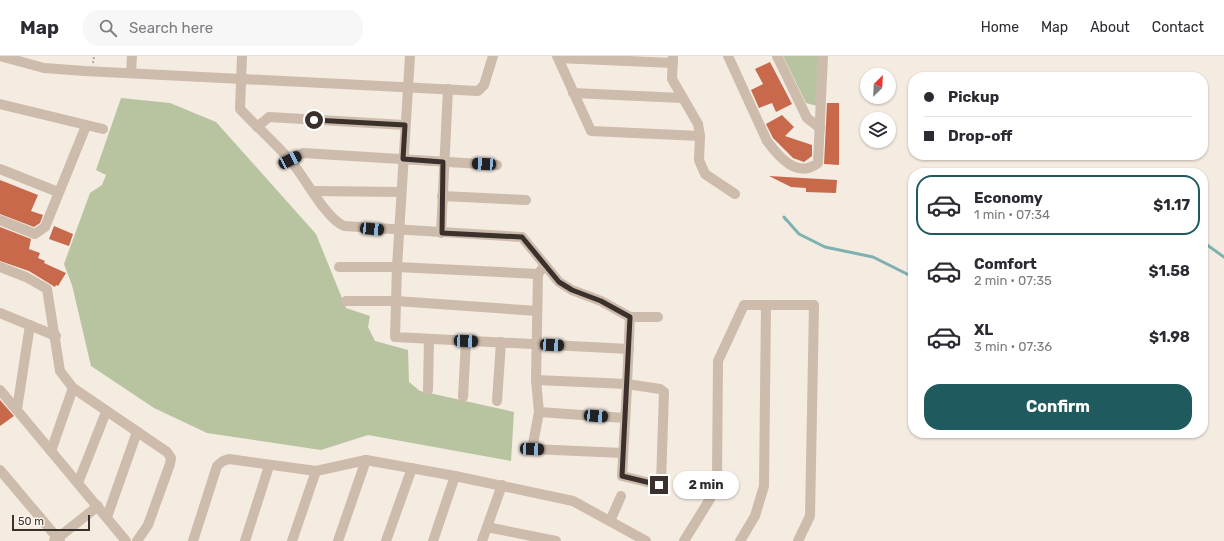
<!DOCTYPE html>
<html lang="en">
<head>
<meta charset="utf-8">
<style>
	body { margin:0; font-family:Rubik,sans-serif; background:#f7f7f7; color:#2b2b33; height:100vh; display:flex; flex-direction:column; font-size:15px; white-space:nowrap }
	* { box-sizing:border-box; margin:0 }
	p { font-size:13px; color:#7c7c81 }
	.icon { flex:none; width:22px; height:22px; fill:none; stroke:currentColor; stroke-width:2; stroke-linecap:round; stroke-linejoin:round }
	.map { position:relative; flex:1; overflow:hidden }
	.panel { position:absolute; left:908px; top:112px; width:300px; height:270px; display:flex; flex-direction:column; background:#fff; border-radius:16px; box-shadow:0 1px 3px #0004 }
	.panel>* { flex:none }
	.hud { position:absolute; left:908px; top:16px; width:300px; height:88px; border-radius:16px; box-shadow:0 1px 3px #0004; display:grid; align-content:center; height:88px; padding:0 16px; background:#fff }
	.needle { width:26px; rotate:24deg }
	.buttons { position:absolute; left:860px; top:12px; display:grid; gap:8px }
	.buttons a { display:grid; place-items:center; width:36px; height:36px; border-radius:50%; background:#fff; box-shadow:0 1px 3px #0004; font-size:20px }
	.scale { position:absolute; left:12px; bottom:10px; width:78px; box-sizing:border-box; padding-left:4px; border:2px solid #3b302b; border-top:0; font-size:11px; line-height:14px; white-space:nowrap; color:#3b302b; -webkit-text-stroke:3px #fbf5ee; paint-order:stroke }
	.end { position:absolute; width:18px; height:18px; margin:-9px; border:5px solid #3b302b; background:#fff; box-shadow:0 0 0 2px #fff }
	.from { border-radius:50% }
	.bubble { position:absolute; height:28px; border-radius:14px; background:#fff; box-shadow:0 1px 3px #0004; font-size:13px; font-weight:700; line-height:28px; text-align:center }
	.car { position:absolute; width:12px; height:24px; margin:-12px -6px; border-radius:5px; box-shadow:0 0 3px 1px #0007; background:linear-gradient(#222 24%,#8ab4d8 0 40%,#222 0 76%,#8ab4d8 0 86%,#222 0) }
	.hud b { display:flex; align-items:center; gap:14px; height:38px; font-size:15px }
	.hud b+b { border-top:1px solid #e1e1e2 }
	.hud i { width:10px; height:10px; background:#2b2b33 }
	ul { padding:7px 0 0; list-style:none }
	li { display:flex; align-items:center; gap:12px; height:60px; margin:0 8px 6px; padding:0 8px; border:2px solid transparent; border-radius:16px }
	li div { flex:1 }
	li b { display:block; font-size:15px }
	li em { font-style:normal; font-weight:700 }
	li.current { border-color:#1f5a5e }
	li>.icon { width:36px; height:36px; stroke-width:1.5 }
	.primary-button { display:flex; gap:8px; margin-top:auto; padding:8px 16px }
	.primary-button a { flex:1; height:46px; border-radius:16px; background:#1f5a5e; color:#fff; font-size:16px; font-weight:700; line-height:46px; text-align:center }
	header { display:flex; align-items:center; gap:24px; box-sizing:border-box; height:56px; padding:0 20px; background:#fff; border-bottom:1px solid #e1e1e2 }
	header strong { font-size:19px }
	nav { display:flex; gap:22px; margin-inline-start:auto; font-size:14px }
	.search { width:280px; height:36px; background:#f7f7f7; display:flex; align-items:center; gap:10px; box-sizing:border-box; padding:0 14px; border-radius:16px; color:#7c7c81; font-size:15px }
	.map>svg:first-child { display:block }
	.green { fill:#b8c4a0 }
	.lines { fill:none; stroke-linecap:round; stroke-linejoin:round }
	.stream { stroke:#7fb0b2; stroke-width:3 }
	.building { fill:#c8694b }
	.path { stroke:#b9a596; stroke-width:2; stroke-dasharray:2 2; stroke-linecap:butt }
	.minor { stroke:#cdbbac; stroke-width:10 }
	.route { stroke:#3b302b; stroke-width:5 }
</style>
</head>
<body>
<header>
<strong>Map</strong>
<div class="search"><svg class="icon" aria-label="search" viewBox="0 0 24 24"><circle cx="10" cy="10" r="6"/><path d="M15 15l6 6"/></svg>Search here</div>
<nav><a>Home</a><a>Map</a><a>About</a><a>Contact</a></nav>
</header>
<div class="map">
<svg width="1224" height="485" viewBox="0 0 1224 485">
	<rect width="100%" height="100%" fill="#f4ebe1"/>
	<g class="green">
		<polygon points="783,0 818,0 817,50 806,47"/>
		<polygon points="121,42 170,47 216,66 316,178 346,252 370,260 368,271 375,285 408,294 409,326 420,335 514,356 511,405 368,379 321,394 207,377 154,352 91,310 72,229 64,208 90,137 102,129 106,119 96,114"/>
	</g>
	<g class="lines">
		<g class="stream">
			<polyline points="786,164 784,161 799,178 825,191 873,201 913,221"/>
			<polyline points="1203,186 1224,201"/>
		</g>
	</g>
	<g class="building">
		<polygon points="770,6 792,48 776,56 772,47 759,52 751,34 763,28 755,13"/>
		<polygon points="827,47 839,47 839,109 824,108"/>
		<polygon points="782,59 794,71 785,80 812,89 812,100 804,106 793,102 773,82 766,68"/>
		<polygon points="769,120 837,124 836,137 806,136 806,132 791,131"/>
		<polygon points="0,124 38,139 31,155 43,159 40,167 34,171 0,158"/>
		<polygon points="54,170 73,178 69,190 49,183"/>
		<polygon points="0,171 31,183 29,193 40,197 38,202 45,205 44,207 66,217 58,230 56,229 55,231 29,215 0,205"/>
		<polygon points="0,344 14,360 0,370"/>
	</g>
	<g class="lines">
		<polyline class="path" points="93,7 94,0"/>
		<g class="minor">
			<polyline points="0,0 44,12 85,15 478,35 484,29 493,0"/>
			<path d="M242,0L240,53C256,70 274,86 290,104C305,121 325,162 344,170L522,181L559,226L572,234L601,245L630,261H658"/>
			<polyline points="410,0 397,211 395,281 629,293"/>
			<polyline points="557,0 591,75 700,80"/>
			<polyline points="673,0 672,23 698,68 700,80 699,104 705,118 735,138"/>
			<path d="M728,0L767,85C779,101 797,123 818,107L823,0"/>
			<polyline points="777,0 807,62 820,72"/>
			<polyline points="558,2 673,7"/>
			<polyline points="131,17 132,0"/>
			<polyline points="573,37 682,42"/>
			<polyline points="0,48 103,73"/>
			<polyline points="257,71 269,61 405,69"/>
			<polyline points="290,103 303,97 497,109"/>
			<polyline points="0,113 58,136"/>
			<polyline points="313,135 401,136"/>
			<polyline points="442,140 526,144"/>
			<polyline points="0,164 35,178 45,171 86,70"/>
			<polyline points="441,177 448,33"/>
			<polyline points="545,209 538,218 536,324 539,356 532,393 623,397"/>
			<polyline points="0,211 26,221 47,233 60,315 73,332 167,396 171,402 170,408 148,469 137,485"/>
			<polyline points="339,211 397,211 538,218"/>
			<polyline points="346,245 396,245 537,255"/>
			<polyline points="0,257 56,280"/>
			<polyline points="536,324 627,328 660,333 664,336 661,427 659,429 622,420 627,332 627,328 630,261"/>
			<polyline points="0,334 126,485"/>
			<polyline points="428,334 429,283"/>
			<polyline points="463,341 466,285"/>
			<polyline points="497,345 501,286"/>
			<polyline points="17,353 30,269"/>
			<polyline points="539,356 625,362"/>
			<polyline points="51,395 73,332"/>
			<polyline points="0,414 60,485"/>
			<polyline points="78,427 106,356"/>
			<polyline points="107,461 137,376"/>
			<polyline points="610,465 621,440"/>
			<polyline points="487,471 556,485"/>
			<polyline points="54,485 98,450"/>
			<polyline points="193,485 217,410 223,405 229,403 316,415 366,404 455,420 573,445 646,485"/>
			<polyline points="245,485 269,410"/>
			<polyline points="292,485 316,415"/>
			<polyline points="338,485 366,404"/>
			<polyline points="386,485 412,412"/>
			<polyline points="433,485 455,420"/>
			<polyline points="482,485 502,429"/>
			<polyline points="684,485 710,443 717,420 718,305 744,249 814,249 810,460 798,485"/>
			<polyline points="740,485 755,460 764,430 766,249"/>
		</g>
	</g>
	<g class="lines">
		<polyline class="route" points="314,64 405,69 403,103 443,106 442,177 522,181 559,226 572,234 601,245 630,261 622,420 659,429"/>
	</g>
</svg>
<div class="buttons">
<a><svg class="needle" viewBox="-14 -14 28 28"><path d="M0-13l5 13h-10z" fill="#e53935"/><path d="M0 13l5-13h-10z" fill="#7c7c81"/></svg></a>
<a><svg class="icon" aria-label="layers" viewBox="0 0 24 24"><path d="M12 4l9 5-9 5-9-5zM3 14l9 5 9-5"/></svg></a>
</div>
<div class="scale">50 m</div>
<i class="end from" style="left:314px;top:64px"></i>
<i class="end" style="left:659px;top:429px"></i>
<div class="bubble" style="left:673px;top:415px;width:66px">2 min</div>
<i class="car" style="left:290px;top:104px;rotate:64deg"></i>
<i class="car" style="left:484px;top:108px;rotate:273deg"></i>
<i class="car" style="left:372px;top:173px;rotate:95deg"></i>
<i class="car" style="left:466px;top:285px;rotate:92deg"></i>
<i class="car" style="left:552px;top:289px;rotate:93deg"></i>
<i class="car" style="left:596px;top:360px;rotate:94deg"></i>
<i class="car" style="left:532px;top:393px;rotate:92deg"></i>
<div class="hud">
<b><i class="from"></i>Pickup</b>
<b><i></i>Drop-off</b>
</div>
<section class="panel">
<ul>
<li class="current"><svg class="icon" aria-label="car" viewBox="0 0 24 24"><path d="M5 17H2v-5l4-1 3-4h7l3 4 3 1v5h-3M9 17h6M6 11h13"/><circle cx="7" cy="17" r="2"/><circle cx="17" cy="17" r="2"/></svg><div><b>Economy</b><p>1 min · 07:34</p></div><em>$1.17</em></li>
<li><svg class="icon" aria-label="car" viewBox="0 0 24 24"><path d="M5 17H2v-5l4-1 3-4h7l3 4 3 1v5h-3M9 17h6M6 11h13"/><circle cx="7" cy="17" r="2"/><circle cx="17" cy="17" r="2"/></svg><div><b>Comfort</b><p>2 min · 07:35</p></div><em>$1.58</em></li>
<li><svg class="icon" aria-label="car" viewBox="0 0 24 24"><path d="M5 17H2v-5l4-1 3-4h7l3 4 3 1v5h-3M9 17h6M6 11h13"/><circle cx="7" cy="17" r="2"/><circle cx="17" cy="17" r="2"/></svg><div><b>XL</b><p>3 min · 07:36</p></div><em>$1.98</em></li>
</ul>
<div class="primary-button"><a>Confirm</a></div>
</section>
</div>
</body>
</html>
